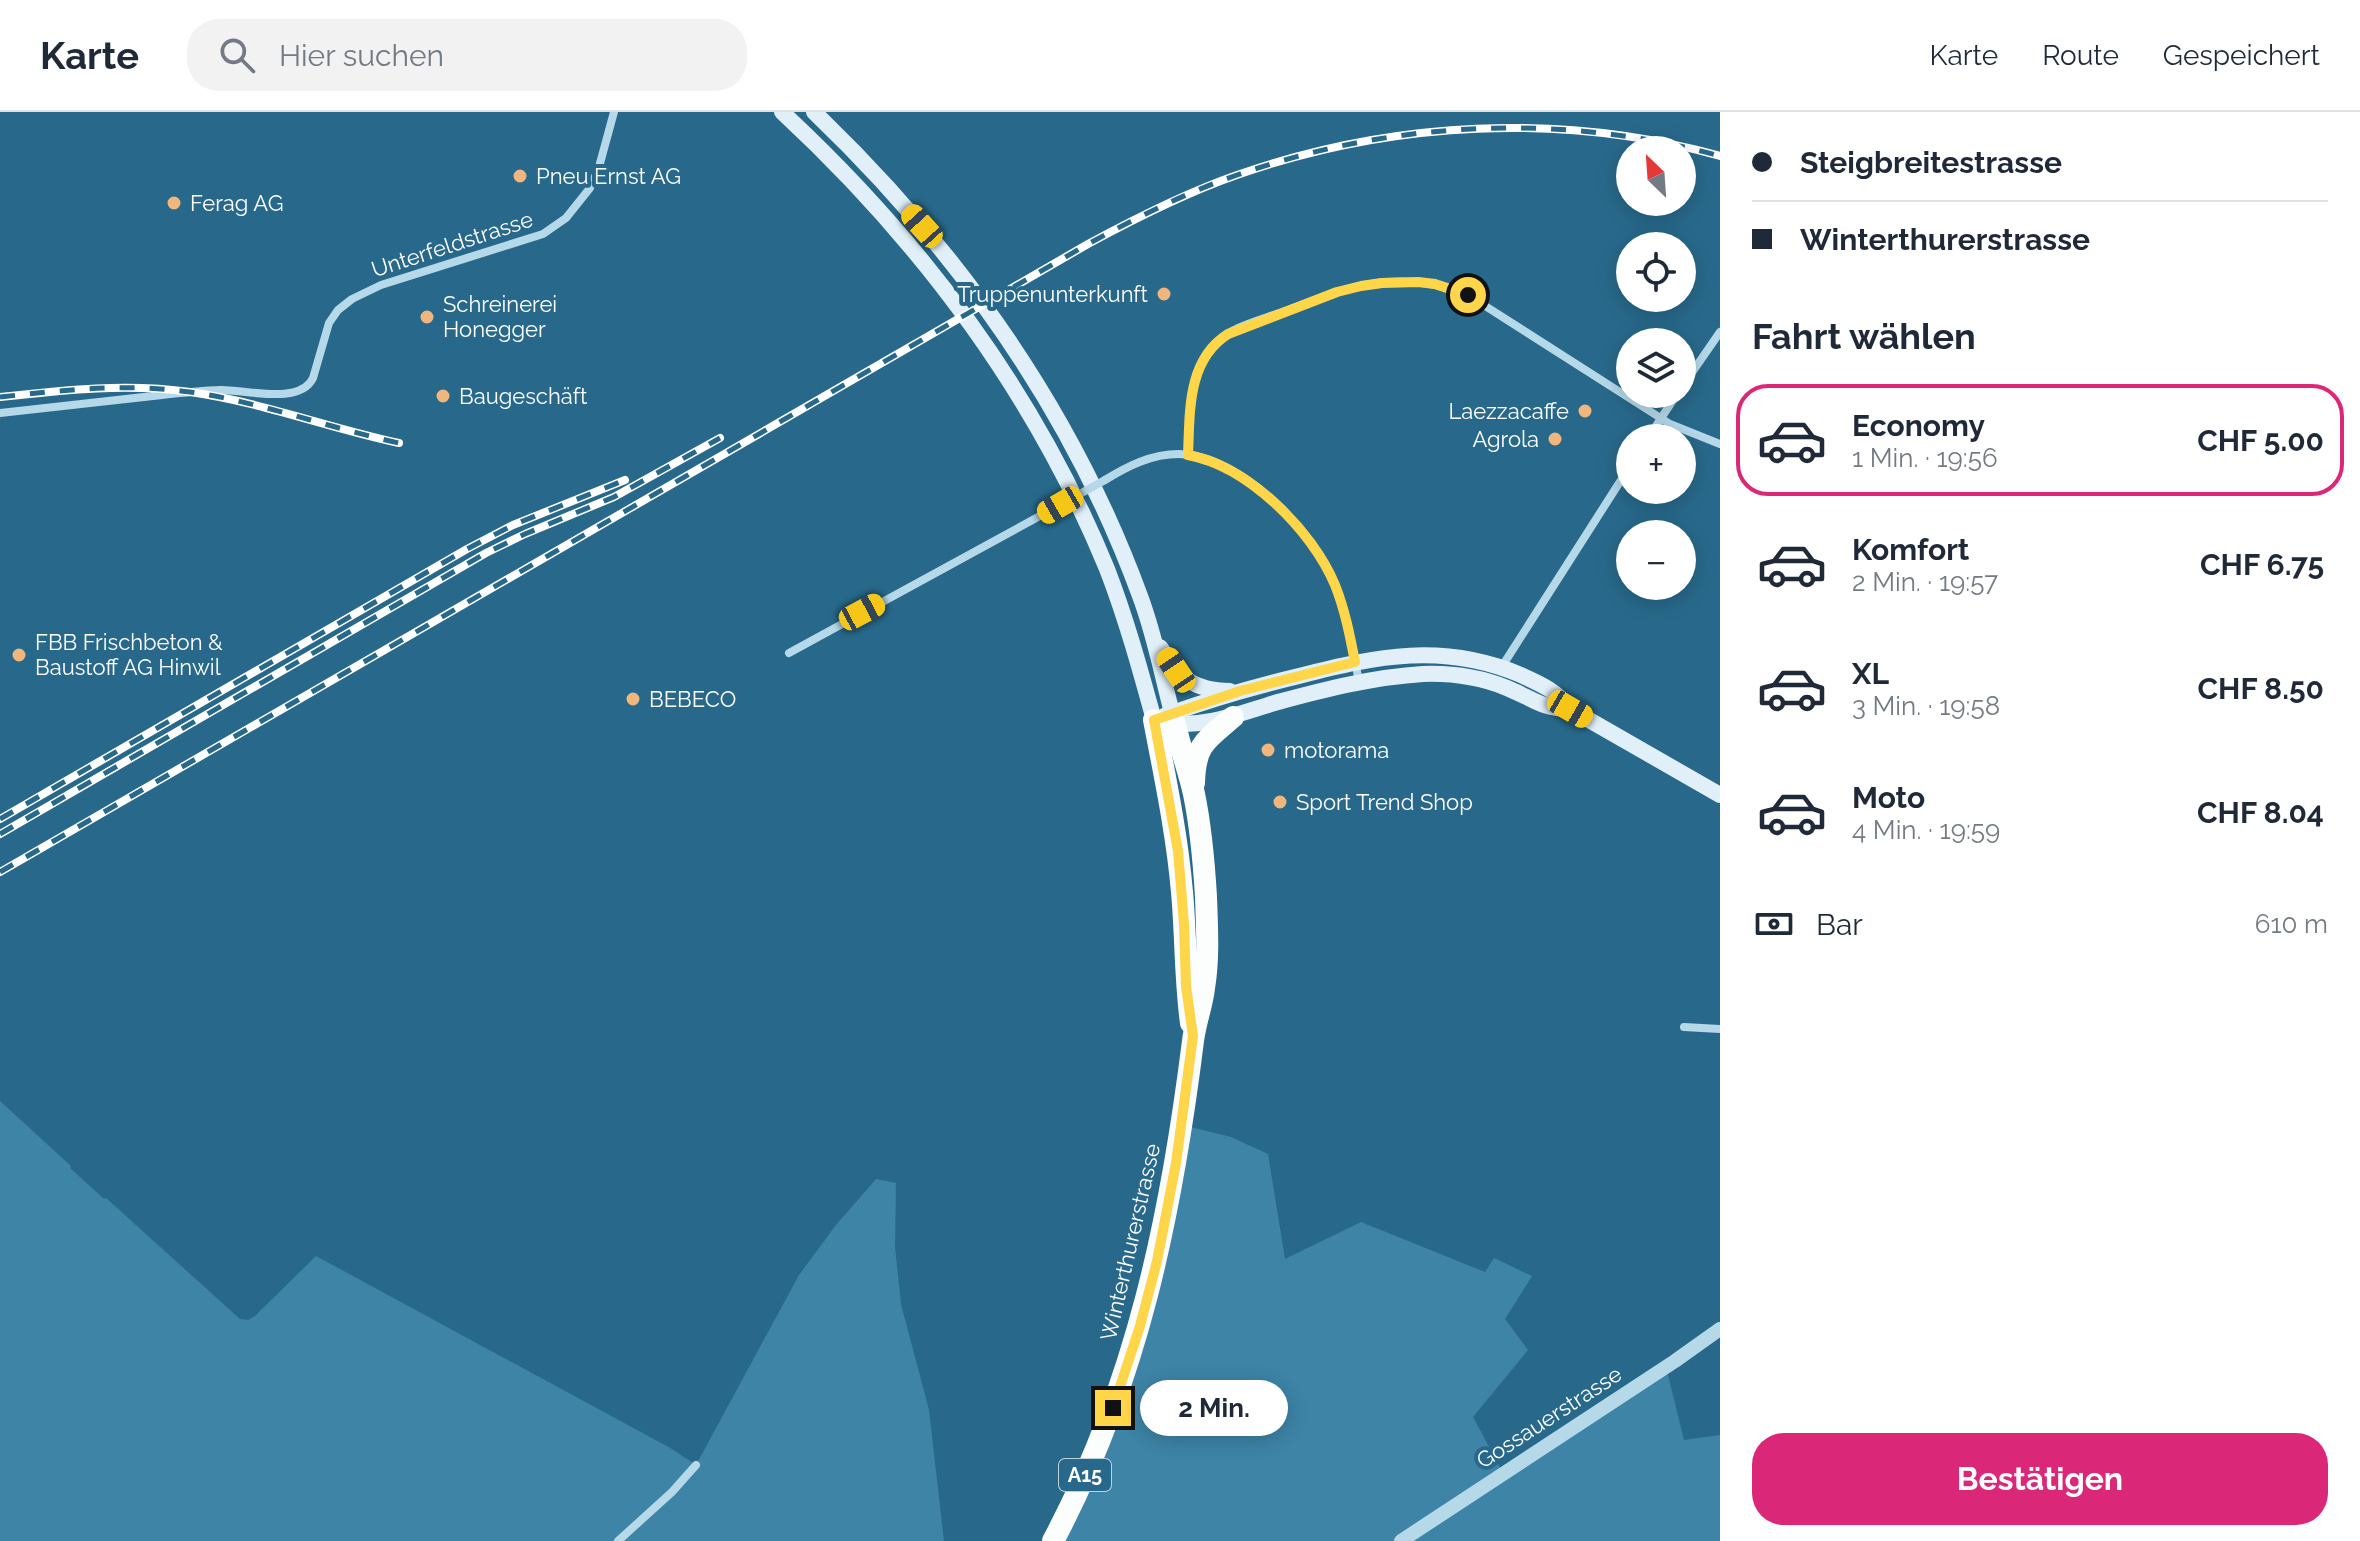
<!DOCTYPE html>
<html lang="de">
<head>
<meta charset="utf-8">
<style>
	body { margin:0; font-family:Raleway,sans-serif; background:#f2f2f3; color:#1f2937; height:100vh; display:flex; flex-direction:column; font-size:30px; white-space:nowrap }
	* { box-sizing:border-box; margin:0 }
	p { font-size:26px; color:#747a83 }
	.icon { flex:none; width:44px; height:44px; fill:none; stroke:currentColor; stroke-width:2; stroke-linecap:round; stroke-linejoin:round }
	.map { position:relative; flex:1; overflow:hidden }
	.sheet { display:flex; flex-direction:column; background:#fff; width:640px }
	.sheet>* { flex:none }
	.banner { display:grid; align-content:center; height:176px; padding:0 32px; background:#fff }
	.needle { width:52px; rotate:335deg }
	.fabs { position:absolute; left:1616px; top:24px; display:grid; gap:16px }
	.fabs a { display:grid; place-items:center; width:80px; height:80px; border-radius:50%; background:#fff; box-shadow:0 4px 20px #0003; font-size:40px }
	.end { position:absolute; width:36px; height:36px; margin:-18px; border:10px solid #ffd54a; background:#111; box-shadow:0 0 0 4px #111 }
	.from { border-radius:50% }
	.bubble { position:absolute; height:56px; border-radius:28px; background:#fff; box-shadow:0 4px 20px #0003; font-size:26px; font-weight:700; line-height:56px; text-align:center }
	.car { position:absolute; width:24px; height:48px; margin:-24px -12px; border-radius:10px; box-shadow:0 0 6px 2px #0007; background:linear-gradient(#f5c518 24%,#345 0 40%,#f5c518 0 76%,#345 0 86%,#f5c518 0) }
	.banner b { display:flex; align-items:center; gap:28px; height:76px; font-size:30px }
	.banner b+b { border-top:2px solid #e0e1e3 }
	.banner i { width:20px; height:20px; background:#1f2937 }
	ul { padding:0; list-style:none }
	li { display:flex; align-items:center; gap:24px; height:112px; margin:0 16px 12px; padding:0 16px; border:4px solid transparent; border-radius:32px }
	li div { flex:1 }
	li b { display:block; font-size:30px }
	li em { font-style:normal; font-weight:700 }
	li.active { border-color:#db2777 }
	li>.icon { width:72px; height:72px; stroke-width:1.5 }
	h2 { padding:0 32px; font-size:36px; line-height:96px }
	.pay { display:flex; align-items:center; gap:20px; height:88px; padding:0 32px; font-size:30px }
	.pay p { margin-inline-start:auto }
	.primary-button { display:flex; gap:16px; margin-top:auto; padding:16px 32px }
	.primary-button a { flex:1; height:92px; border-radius:32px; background:#db2777; color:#fff; font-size:32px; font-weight:700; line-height:92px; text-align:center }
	header { display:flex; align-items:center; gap:48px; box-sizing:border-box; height:112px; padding:0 40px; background:#fff; border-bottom:2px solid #e0e1e3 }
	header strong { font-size:38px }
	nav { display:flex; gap:44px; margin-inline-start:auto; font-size:28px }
	.search { width:560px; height:72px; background:#f2f2f3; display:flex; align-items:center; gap:20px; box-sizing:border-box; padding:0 28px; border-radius:32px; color:#747a83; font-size:30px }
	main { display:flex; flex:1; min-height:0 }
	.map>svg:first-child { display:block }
	.green { fill:#3d84a7 }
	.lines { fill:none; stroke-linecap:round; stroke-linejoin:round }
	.minor { stroke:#b6d9ea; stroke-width:8 }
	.tertiary { stroke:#b6d9ea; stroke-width:14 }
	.secondary { stroke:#e1f0f8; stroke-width:16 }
	.trunk { stroke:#fcfefe; stroke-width:22 }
	.rail-casing { stroke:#fff; stroke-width:8 }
	.rail { stroke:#28698b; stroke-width:5; stroke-dasharray:15; stroke-linecap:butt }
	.minor-bridge { stroke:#b6d9ea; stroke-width:8 }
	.route { stroke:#ffd54a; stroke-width:10 }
	.poi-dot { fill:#f1b67d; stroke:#28698b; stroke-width:3 }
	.labels { text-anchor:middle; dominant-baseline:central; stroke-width:8; stroke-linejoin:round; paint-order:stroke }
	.shield { fill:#28698b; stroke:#bed2dc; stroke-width:2 }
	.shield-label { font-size:20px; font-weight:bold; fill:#fff }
	.poi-label { font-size:22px; fill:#fff; stroke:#28698b; text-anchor:start }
	.street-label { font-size:22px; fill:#fff; stroke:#28698b }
</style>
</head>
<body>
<header>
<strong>Karte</strong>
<div class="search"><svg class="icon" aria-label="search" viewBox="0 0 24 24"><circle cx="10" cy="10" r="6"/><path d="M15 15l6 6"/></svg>Hier suchen</div>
<nav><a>Karte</a><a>Route</a><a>Gespeichert</a></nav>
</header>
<main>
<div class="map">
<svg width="1720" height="1429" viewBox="0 0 1720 1429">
	<rect width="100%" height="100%" fill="#28698b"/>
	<g class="green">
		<polygon points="0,989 71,1054 70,1056 104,1087 106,1086 240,1207 248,1208 255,1204 316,1144 672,1337 696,1353 799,1163 836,1113 876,1067 896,1071 895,1135 901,1192 929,1298 944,1429 0,1429"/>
		<polygon points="1182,1013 1231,1025 1268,1042 1285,1147 1361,1110 1485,1160 1494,1146 1532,1164 1505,1207 1528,1238 1473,1305 1503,1361 1666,1255 1684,1328 1720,1323 1720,1429 1053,1429 1103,1323"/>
	</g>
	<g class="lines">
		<g class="minor">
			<polyline points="1682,275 1720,220"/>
			<path d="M0,301C45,296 90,291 135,286C164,283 192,279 221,278C247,278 300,293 313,266L329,211L338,198L352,187L381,173L543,122L566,106L590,76L599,55L614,0"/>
			<polyline points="1648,326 1677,282"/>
			<path d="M1188,343C1190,310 1187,270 1207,242C1213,232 1223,224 1234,218C1250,210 1269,205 1285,199C1318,187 1350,173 1385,170C1416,168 1439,172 1468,183L1670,312L1720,332"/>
			<path d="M1105,368C1128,354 1151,342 1179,342C1241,343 1313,420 1336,475C1348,505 1353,538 1359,570"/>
			<polyline points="789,541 1060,393"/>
			<polyline points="1501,556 1630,354"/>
			<polyline points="1684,915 1720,917"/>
			<polyline points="618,1429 672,1380 696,1353"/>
		</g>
		<polyline class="tertiary" points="1401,1429 1675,1249 1720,1217"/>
		<g class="secondary">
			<path d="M782,0C921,129 1035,281 1107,457C1126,506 1140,557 1154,608"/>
			<path d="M814,0C956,136 1072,298 1140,484C1156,526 1163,569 1175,612"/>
			<path d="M1160,535C1181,566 1191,578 1230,579"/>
			<path d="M1164,604C1208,588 1253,575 1299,564C1377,544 1443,530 1521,563C1541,572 1557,579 1570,597L1720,683"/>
			<path d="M1165,611C1206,616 1240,601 1278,590C1326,577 1374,565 1423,562C1452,561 1480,565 1507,576C1532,586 1541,597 1570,597"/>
		</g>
		<g class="trunk">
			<path d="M1154,608C1165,665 1177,722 1182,780C1186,824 1185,867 1191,911"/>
			<path d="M1194,671C1195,632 1206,628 1233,605"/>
			<path d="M1053,1429C1137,1271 1171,1105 1193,929C1195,911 1202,894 1204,876C1209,846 1207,815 1206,785C1204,751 1201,716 1194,682C1189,659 1180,636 1175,612"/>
		</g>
		<defs>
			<g id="rail">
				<path d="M0,285C64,278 126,271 190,280C261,290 329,316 399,331"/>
				<polyline points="0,707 467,437 513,413 625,368"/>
				<polyline points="0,722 486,441 525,422 614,385 720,326"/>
				<path d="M0,760L1088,132C1136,106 1185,81 1237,63C1391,9 1562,0 1720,44"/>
			</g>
		</defs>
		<use href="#rail" class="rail-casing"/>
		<use href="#rail" class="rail"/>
		<polyline class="minor-bridge" points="1060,393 1105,368"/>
	</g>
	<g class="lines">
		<path class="route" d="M1113,1296L1140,1214L1157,1149L1176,1051L1193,924L1186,874L1184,812L1178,739L1154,608L1240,579L1355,550C1350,524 1345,498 1335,473C1312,418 1248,354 1188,343C1190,299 1187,248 1228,222L1337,180L1361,174L1382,171L1418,170L1435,172L1468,183"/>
	</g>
	<g class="poi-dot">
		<circle cx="520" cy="64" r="8"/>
		<circle cx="174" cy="91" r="8"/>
		<circle cx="1164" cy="182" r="8"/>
		<circle cx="427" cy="205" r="8"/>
		<circle cx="443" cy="284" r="8"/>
		<circle cx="1585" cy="299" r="8"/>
		<circle cx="1555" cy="327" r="8"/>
		<circle cx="19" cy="543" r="8"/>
		<circle cx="633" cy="587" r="8"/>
		<circle cx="1268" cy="638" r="8"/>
		<circle cx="1280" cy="690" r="8"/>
	</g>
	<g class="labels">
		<rect class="shield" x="1059" y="1347" width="52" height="32" rx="6"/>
		<g class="shield-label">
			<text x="1085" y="1363">A15</text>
		</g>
		<g class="poi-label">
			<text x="536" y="64">Pneu Ernst AG</text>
			<text x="190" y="91">Ferag AG</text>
			<text x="1148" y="182" text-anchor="end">Truppenunterkunft</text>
			<text x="443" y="192">Schreinerei<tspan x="443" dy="25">Honegger</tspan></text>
			<text x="459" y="284">Baugeschäft</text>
			<text x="1569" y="299" text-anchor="end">Laezzacaffe</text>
			<text x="1539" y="327" text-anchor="end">Agrola</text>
			<text x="35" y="530">FBB Frischbeton &amp;<tspan x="35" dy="25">Baustoff AG Hinwil</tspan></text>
			<text x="649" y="587">BEBECO</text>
			<text x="1284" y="638">motorama</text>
			<text x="1296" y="690">Sport Trend Shop</text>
		</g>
		<g class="street-label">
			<text transform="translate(452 132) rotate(-18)">Unterfeldstrasse</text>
			<text transform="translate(1130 1130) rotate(-77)">Winterthurerstrasse</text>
			<text transform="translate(1549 1305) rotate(-33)">Gossauerstrasse</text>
		</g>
	</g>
</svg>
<div class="fabs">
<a><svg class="needle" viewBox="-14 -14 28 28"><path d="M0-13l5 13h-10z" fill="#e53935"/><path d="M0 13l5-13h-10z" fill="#747a83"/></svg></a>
<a><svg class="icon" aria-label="locate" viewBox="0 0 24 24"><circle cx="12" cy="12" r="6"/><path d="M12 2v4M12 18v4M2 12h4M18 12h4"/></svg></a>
<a><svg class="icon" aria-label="layers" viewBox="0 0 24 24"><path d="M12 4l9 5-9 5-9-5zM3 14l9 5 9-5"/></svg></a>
<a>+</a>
<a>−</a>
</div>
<i class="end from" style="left:1468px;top:183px"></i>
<i class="end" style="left:1113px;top:1296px"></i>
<div class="bubble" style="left:1140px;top:1268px;width:148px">2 Min.</div>
<i class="car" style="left:922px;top:114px;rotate:318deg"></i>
<i class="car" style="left:1060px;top:393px;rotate:240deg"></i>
<i class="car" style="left:862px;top:500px;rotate:62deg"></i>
<i class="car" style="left:1176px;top:558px;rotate:326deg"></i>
<i class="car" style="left:1570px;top:597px;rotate:120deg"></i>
</div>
<section class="sheet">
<div class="banner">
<b><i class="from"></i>Steigbreitestrasse</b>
<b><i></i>Winterthurerstrasse</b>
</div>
<h2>Fahrt wählen</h2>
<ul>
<li class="active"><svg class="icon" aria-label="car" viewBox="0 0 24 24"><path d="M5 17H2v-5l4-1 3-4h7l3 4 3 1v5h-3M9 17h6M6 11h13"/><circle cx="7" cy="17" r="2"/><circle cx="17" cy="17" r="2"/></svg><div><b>Economy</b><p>1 Min. · 19:56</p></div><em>CHF 5.00</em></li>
<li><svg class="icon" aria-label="car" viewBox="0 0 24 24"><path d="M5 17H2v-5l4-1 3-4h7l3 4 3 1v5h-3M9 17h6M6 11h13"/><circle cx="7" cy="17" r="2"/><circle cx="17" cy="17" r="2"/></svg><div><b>Komfort</b><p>2 Min. · 19:57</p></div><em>CHF 6.75</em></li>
<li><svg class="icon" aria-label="car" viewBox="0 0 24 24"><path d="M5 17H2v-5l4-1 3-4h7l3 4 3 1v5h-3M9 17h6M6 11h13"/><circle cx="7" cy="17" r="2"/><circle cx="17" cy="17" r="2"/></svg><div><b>XL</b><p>3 Min. · 19:58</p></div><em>CHF 8.50</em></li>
<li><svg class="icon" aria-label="car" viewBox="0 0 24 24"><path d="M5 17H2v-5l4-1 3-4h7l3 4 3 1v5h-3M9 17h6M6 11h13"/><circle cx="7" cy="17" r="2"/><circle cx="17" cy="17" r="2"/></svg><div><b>Moto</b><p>4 Min. · 19:59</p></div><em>CHF 8.04</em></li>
</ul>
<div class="pay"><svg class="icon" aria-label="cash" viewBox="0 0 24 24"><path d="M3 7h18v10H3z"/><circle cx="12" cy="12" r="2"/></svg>Bar<p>610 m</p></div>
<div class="primary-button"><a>Bestätigen</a></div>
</section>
</main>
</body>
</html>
